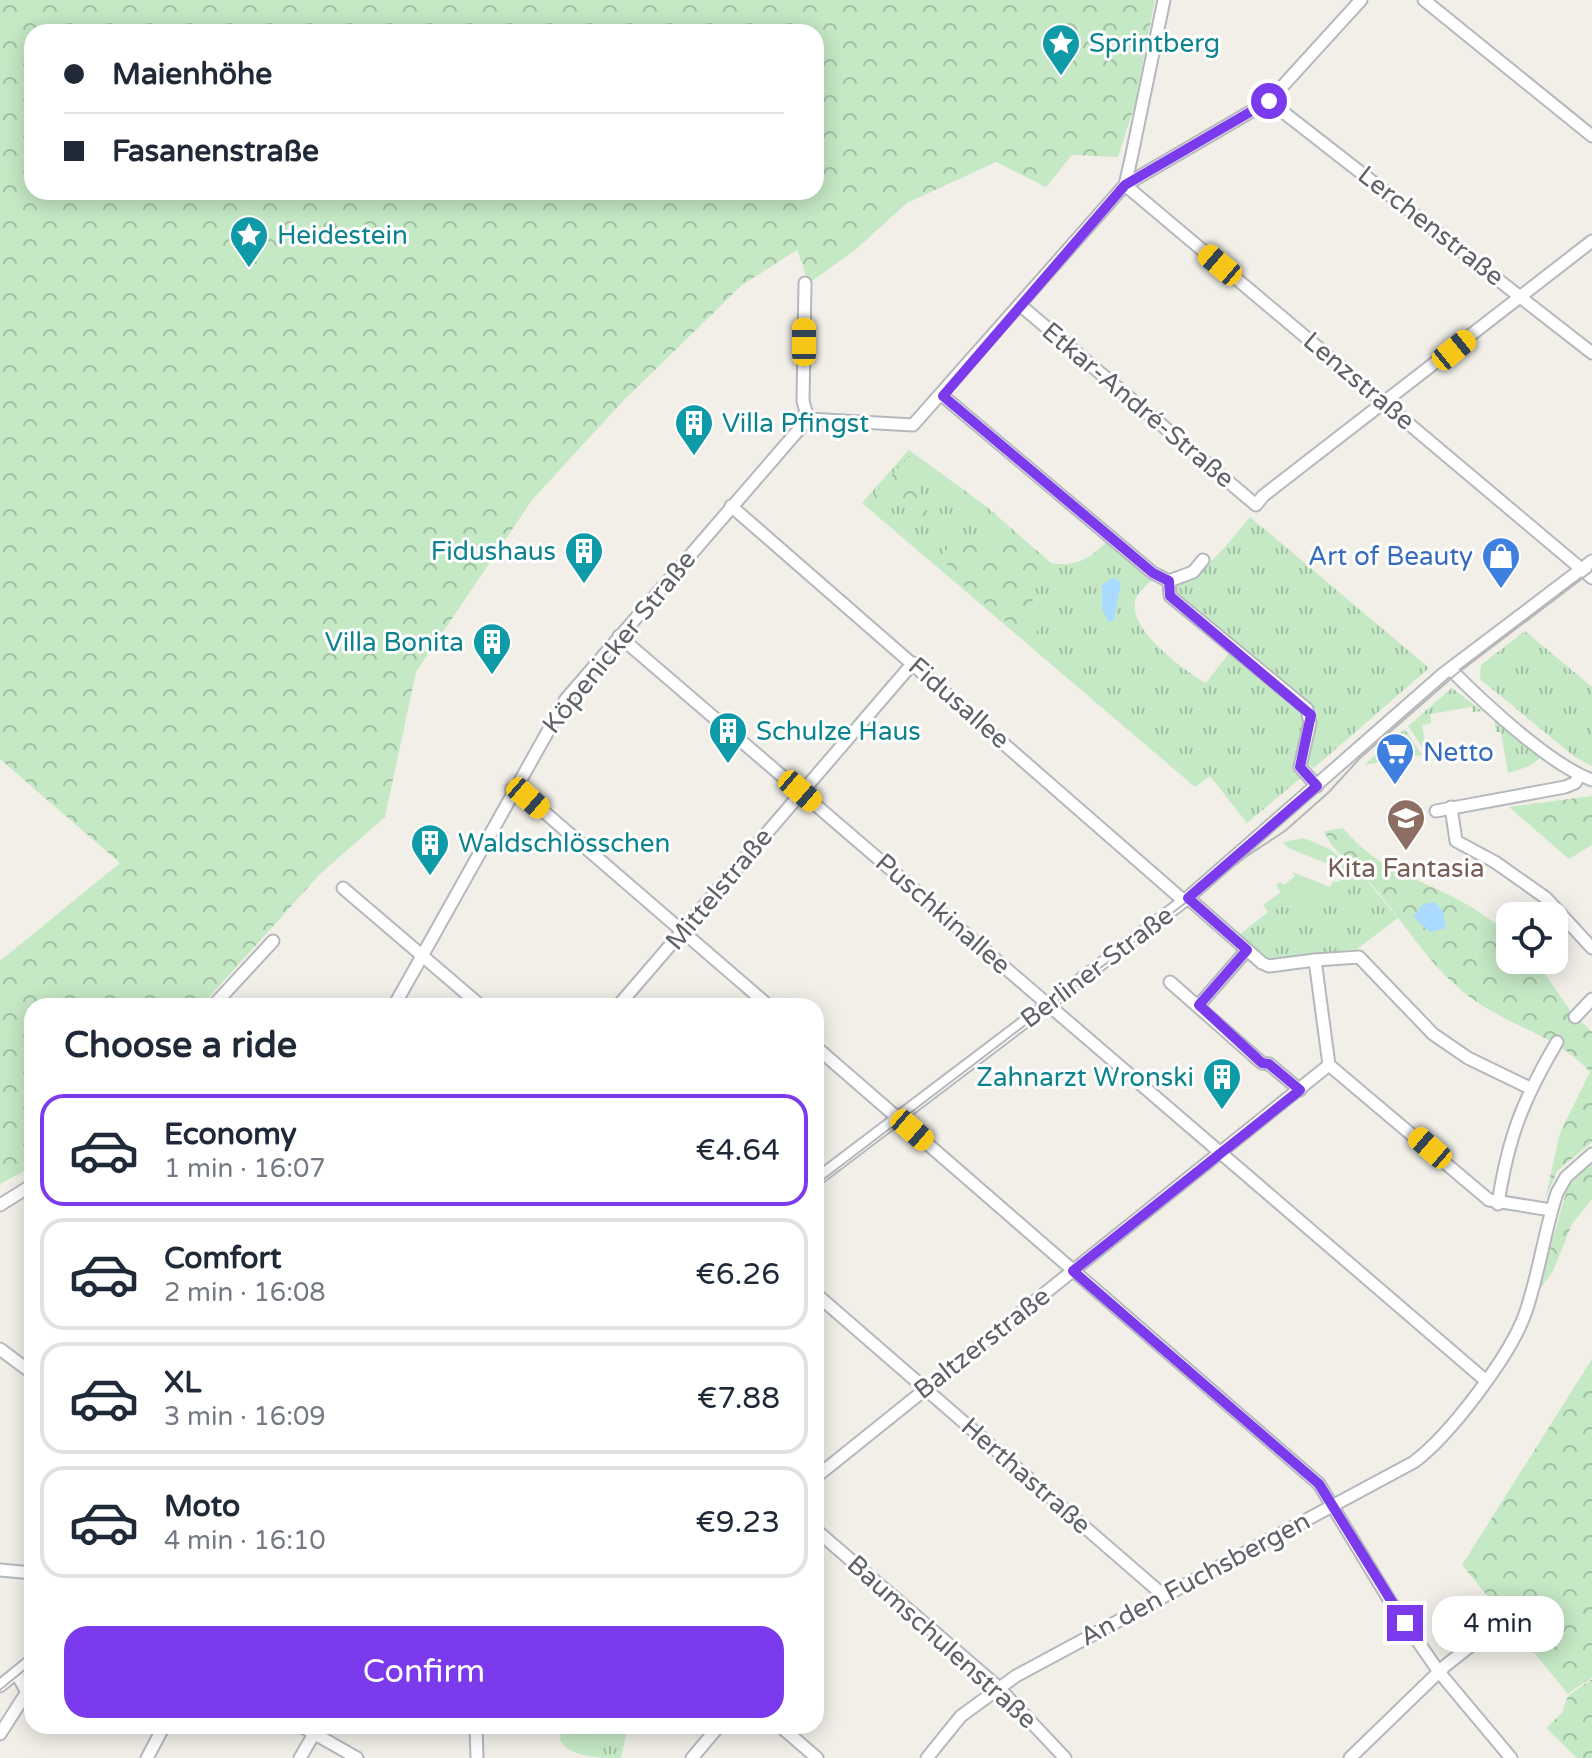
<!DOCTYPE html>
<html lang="en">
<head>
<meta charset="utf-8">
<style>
	body { margin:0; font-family:"Varela Round",sans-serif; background:#f2f2f3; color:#1f2937; height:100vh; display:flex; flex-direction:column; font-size:30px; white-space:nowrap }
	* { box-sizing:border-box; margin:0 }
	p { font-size:26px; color:#747a83 }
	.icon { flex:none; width:44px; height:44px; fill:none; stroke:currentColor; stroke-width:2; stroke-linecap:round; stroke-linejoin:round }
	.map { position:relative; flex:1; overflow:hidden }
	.sheet { position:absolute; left:24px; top:998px; width:800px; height:736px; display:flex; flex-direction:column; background:#fff; border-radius:24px; box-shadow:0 4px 20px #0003 }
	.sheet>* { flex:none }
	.banner { position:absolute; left:24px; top:24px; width:800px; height:176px; border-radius:24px; box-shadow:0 4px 20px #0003; display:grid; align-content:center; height:176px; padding:0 40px; background:#fff }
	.controls { position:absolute; left:1496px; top:902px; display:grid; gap:16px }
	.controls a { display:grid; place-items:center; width:72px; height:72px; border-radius:16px; background:#fff; box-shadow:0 4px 20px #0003; font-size:40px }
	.end { position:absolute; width:36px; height:36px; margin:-18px; border:10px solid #7c3aed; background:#fff; box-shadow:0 0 0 4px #fff }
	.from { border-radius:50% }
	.bubble { position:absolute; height:56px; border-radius:24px; background:#fff; box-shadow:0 4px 20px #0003; font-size:26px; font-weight:600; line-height:56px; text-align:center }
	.car { position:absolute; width:24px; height:48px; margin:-24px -12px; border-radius:10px; box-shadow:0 0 6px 2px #0007; background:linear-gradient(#f5c518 24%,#345 0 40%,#f5c518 0 76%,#345 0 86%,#f5c518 0) }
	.banner b { display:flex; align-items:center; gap:28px; height:76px; font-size:30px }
	.banner b+b { border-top:2px solid #e0e1e3 }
	.banner i { width:20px; height:20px; background:#1f2937 }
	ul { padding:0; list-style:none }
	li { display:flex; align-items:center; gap:24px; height:112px; margin:0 16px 12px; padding:0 24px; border:4px solid #e0e1e3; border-radius:24px }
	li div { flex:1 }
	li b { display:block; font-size:30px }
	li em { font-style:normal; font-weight:600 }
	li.active { border-color:#7c3aed }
	li>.icon { width:72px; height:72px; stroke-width:1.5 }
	h2 { padding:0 40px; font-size:36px; line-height:96px }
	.cta { display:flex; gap:16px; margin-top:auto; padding:16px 40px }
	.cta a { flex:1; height:92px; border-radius:24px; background:#7c3aed; color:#fff; font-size:32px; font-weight:600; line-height:92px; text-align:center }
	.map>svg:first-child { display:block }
	.grass { fill:url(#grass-tufts) }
	.forest { fill:url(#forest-crowns); fill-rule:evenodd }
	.garden { fill:#c5e8c5 }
	.water { fill:#aadaff }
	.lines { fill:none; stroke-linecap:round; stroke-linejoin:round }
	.minor-casing { stroke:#b5b8bc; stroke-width:15 }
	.minor { stroke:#fff; stroke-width:11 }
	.tram { stroke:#b6b7b8; stroke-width:2 }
	.route { stroke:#7c3aed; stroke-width:10 }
	.labels { text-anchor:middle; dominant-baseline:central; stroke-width:6; stroke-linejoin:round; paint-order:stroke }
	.culture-label { font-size:26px; fill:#0d838f; stroke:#fff; text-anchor:start }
	.street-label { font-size:26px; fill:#5f6368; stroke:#fff }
	.shop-label { font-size:26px; fill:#366cbe; stroke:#fff; text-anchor:end }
	.education-label { font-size:26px; fill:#785e54; stroke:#fff }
</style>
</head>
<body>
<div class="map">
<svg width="1592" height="1758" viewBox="0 0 1592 1758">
	<defs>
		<pattern id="grass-tufts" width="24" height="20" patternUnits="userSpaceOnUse" patternTransform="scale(2)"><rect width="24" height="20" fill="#c5e8c5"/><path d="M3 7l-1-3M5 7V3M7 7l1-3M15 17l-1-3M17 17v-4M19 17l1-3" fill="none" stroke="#a3c0a4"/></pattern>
		<pattern id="forest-crowns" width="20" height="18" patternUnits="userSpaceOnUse" patternTransform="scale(2)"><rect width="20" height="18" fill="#c5e8c5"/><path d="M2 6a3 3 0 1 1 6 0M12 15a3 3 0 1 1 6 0" fill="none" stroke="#a3c0a4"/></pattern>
	</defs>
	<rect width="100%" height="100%" fill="#f1efe8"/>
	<g class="grass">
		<path d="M909,450L987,507L1051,563C1075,568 1092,558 1108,540L1153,579C1148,584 1139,591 1136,598C1124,627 1186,672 1206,683L1232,649L1306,712L1294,760L1303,776L1247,823L1210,776L1195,787L862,503Z"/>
		<path d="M1250,517L1429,668L1314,768L1306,763L1317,713L1177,596L1173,583C1208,572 1227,545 1250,517Z"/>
		<polygon points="1525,631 1592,687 1592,766 1575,757 1480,679 1481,665"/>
		<polygon points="1452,688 1482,711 1473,712 1472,707 1430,714 1431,723 1422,725 1427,754 1408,726"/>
		<polygon points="1494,719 1540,758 1530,766 1508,773 1501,732 1496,732"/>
		<polygon points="1405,729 1422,755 1364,765"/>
		<polygon points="1364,877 1398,918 1357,949 1270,959 1239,935 1268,912 1280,907 1331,903"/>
		<path d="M561,1726H628L621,1758C601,1758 570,1758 560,1740Z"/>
	</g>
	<g class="forest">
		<path d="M0,0H1155L1135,104L1118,157L1072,155L1046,187L996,162L907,203L855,250L809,283L797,250L742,285L622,402L532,500L416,672L385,817L321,873L201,1006H32V1167L0,1184V961L120,863L0,759ZM32,32H816V192H32Z"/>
		<path d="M909,456C926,470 913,487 922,504C927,513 938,521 944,529L923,528L918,511L901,499L880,506L866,503Z"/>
		<path d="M987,534C1014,534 1022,544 1042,561L1043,573L1036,578L1032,604L1042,627L1032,635L1020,634L950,574L943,552L958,542Z"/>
		<polygon points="1592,796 1592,845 1569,859 1509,807"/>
		<path d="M1343,828C1376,867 1404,873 1447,894C1470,905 1491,919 1510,935V960H1535L1570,1010L1592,1032V1142L1557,1171L1545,1200L1560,1133L1590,1072C1559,1037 1515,1028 1477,1002C1431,971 1407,925 1372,885C1355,866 1334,855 1324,831Z"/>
		<polygon points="1592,1163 1592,1199 1572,1224 1553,1271 1537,1293 1568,1186"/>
		<polygon points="1592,1359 1592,1677 1568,1694 1462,1565"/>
		<polygon points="1592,1679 1592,1758 1577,1758 1546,1728 1562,1713 1568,1696"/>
	</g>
	<polygon class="garden" points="1304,838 1330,849 1363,878 1331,903 1280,907 1268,912 1263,905 1281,892 1276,885 1280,882 1284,885 1295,876 1292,872 1330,887 1333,881 1339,882 1343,870 1288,848 1283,842"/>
	<g class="water">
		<polygon points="1114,577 1121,583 1114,620 1108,622 1102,609 1102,585"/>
		<polygon points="1434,902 1443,911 1446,928 1430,932 1413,917 1423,904"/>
	</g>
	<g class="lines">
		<defs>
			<g id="minor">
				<polyline points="1361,0 1269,101 1125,185 1592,578"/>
				<polyline points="1424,0 1592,136"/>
				<polyline points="1269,101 1592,353"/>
				<polyline points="1020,305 1256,505 1263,496 1592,241"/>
				<polyline points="943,396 1153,573 1169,581 1193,572 1203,560"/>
				<polyline points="808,419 913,425 1117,194 1125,185 1131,159 1164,0"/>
				<polyline points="731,506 1184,901"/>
				<polyline points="1169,581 1170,596 1307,709 1310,723 1300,767 1317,786"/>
				<polyline points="619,636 1485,1380"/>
				<path d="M1450,669C1483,702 1550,765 1592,780"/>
				<polyline points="512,789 528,798 769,1006"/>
				<polyline points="1451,807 1456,841 1495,862 1546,898 1592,948"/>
				<polyline points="1436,811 1565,787 1575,783 1579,776"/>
				<polyline points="343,888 481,1006"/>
				<polyline points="1188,898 1262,963 1269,966 1315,960 1329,1065 1489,1200 1551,1210"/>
				<polyline points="1315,960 1359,957 1433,1034 1468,1058 1530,1088"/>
				<polyline points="1170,982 1262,1063 1269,1064 1300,1090"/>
				<polyline points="1199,1005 1247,950"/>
				<polyline points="213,1006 273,941"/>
				<polyline points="394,1006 566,699 808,419 803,401 805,283"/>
				<polyline points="618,1006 913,663"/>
				<polyline points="1575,1017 1592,999"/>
				<polyline points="816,1047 1319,1484 1390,1601 1439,1672 1511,1758"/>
				<polyline points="816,1180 1184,901 1443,674 1592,561"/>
				<path d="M1498,1204C1508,1137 1523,1100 1557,1042"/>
				<polyline points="0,1205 32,1185"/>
				<polyline points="816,1294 1163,1595"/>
				<polyline points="0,1349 32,1373"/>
				<polyline points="816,1477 1329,1065"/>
				<polyline points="816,1530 998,1687 1065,1758"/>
				<polyline points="0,1570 32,1573"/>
				<polyline points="0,1686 32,1660"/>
				<polyline points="301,1726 357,1758"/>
				<polyline points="476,1726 477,1758"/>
				<polyline points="780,1726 817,1758"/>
				<polyline points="0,1734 27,1692 16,1673"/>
				<polyline points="147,1758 164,1726"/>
				<polyline points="300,1758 314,1734"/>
				<polyline points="692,1758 719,1726"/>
				<path d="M927,1758L961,1716L1016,1676L1414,1462C1450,1435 1510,1356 1525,1314C1539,1275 1544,1232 1557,1193L1566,1177L1592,1154"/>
				<polyline points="1350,1758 1445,1666 1503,1620"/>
			</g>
		</defs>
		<use href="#minor" class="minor-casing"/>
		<use href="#minor" class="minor"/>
		<g class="tram">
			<polyline points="816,1185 1247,856 1285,831 1329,792 1360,758 1455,675 1592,571"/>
			<polyline points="0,1690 32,1664"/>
		</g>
	</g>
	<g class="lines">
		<polyline class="route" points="1269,101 1125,185 943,396 1153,573 1169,581 1170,596 1311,715 1300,767 1317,786 1188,898 1247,950 1199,1005 1262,1063 1269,1064 1300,1090 1073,1271 1319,1484 1405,1623"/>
	</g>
	<defs>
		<symbol id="sight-pin" viewBox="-11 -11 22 30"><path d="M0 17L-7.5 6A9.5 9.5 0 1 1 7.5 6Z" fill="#0f9aa8" stroke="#fff"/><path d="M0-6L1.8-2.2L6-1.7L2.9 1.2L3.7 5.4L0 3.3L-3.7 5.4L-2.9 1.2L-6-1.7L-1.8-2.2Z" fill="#fff"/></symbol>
		<symbol id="building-pin" viewBox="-11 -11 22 30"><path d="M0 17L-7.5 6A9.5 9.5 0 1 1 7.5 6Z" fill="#0f9aa8" stroke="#fff"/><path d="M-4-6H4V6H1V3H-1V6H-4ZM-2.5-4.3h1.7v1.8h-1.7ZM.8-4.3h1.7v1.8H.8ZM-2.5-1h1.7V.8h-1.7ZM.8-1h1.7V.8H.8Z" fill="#fff"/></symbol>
		<symbol id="shop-pin" viewBox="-11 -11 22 30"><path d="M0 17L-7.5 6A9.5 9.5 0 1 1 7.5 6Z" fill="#3f7fe0" stroke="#fff"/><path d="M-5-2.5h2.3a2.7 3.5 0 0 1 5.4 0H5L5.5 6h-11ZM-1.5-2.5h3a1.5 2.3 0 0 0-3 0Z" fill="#fff"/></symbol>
		<symbol id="supermarket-pin" viewBox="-11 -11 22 30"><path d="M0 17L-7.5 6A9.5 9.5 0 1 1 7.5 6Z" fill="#3f7fe0" stroke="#fff"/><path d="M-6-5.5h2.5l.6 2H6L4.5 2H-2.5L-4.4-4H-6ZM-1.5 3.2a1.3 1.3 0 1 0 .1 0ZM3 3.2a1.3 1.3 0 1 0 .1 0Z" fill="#fff"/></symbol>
		<symbol id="school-pin" viewBox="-11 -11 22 30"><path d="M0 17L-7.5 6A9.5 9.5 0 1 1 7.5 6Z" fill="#8d6e63" stroke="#fff"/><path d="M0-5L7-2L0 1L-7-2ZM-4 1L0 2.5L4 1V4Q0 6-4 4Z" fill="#fff"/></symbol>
	</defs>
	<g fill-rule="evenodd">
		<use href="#sight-pin" x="1039" y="21" width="44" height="60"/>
		<use href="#sight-pin" x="227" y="213" width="44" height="60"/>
		<use href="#building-pin" x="672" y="401" width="44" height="60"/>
		<use href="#building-pin" x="562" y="529" width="44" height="60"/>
		<use href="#shop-pin" x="1479" y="534" width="44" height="60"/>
		<use href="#building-pin" x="470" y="620" width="44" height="60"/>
		<use href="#building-pin" x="706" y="709" width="44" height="60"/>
		<use href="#supermarket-pin" x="1373" y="730" width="44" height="60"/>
		<use href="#school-pin" x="1384" y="796" width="44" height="60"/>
		<use href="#building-pin" x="408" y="821" width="44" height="60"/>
		<use href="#building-pin" x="1200" y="1055" width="44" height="60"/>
	</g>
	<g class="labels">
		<g class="culture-label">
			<text x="1089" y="43">Sprintberg</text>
			<text x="277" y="235">Heidestein</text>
			<text x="722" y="423">Villa Pfingst</text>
			<text x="556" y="551" text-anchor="end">Fidushaus</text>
			<text x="464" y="642" text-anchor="end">Villa Bonita</text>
			<text x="756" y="731">Schulze Haus</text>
			<text x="458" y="843">Waldschlösschen</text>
			<text x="1194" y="1077" text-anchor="end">Zahnarzt Wronski</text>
		</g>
		<g class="street-label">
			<text transform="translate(1431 226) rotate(38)">Lerchenstraße</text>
			<text transform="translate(1359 381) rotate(40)">Lenzstraße</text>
			<text transform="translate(1138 405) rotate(40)">Etkar-André-Straße</text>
			<text transform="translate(619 642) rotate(-51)">Köpenicker Straße</text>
			<text transform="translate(959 703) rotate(41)">Fidusallee</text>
			<text transform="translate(719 889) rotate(-50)">Mittelstraße</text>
			<text transform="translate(943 914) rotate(41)">Puschkinallee</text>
			<text transform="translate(1097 967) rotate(-37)">Berliner Straße</text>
			<text transform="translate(982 1343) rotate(-38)">Baltzerstraße</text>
			<text transform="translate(1026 1476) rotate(41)">Herthastraße</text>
			<text transform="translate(1195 1579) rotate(-28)">An den Fuchsbergen</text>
			<text transform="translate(942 1642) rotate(42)">Baumschulenstraße</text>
		</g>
		<g class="shop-label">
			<text x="1473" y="556">Art of Beauty</text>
			<text x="1423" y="752" text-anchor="start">Netto</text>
		</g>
		<g class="education-label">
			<text x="1406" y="868">Kita Fantasia</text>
		</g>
	</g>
</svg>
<div class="controls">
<a><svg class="icon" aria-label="locate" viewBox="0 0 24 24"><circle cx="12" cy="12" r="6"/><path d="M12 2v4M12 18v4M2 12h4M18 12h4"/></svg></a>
</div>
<i class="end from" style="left:1269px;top:101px"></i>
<i class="end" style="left:1405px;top:1623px"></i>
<div class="bubble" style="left:1432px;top:1596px;width:132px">4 min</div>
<i class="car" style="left:1220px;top:265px;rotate:310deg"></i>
<i class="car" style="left:804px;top:342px;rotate:0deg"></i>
<i class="car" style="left:1454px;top:350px;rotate:51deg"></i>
<i class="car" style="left:800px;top:791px;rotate:131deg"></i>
<i class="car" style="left:528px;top:798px;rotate:131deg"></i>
<i class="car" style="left:912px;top:1130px;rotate:131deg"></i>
<i class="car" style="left:1430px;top:1148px;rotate:311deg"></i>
<div class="banner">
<b><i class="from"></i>Maienhöhe</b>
<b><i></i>Fasanenstraße</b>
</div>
<section class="sheet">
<h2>Choose a ride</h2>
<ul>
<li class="active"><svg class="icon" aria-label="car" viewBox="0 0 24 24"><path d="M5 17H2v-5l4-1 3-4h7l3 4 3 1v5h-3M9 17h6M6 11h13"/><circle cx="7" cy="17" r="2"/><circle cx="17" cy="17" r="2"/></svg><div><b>Economy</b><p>1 min · 16:07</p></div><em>€4.64</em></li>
<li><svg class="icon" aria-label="car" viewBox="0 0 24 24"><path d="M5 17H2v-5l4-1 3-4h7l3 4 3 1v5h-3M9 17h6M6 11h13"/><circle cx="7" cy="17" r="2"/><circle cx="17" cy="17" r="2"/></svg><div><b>Comfort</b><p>2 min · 16:08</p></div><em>€6.26</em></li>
<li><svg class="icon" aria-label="car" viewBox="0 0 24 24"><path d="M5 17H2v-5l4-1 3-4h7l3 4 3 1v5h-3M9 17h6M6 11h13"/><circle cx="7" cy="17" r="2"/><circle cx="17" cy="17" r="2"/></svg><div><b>XL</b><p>3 min · 16:09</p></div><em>€7.88</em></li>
<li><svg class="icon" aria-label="car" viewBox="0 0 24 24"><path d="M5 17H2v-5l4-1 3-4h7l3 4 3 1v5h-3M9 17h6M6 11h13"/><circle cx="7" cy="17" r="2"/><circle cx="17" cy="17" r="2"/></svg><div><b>Moto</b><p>4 min · 16:10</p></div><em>€9.23</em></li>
</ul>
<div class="cta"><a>Confirm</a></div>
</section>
</div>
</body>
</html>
